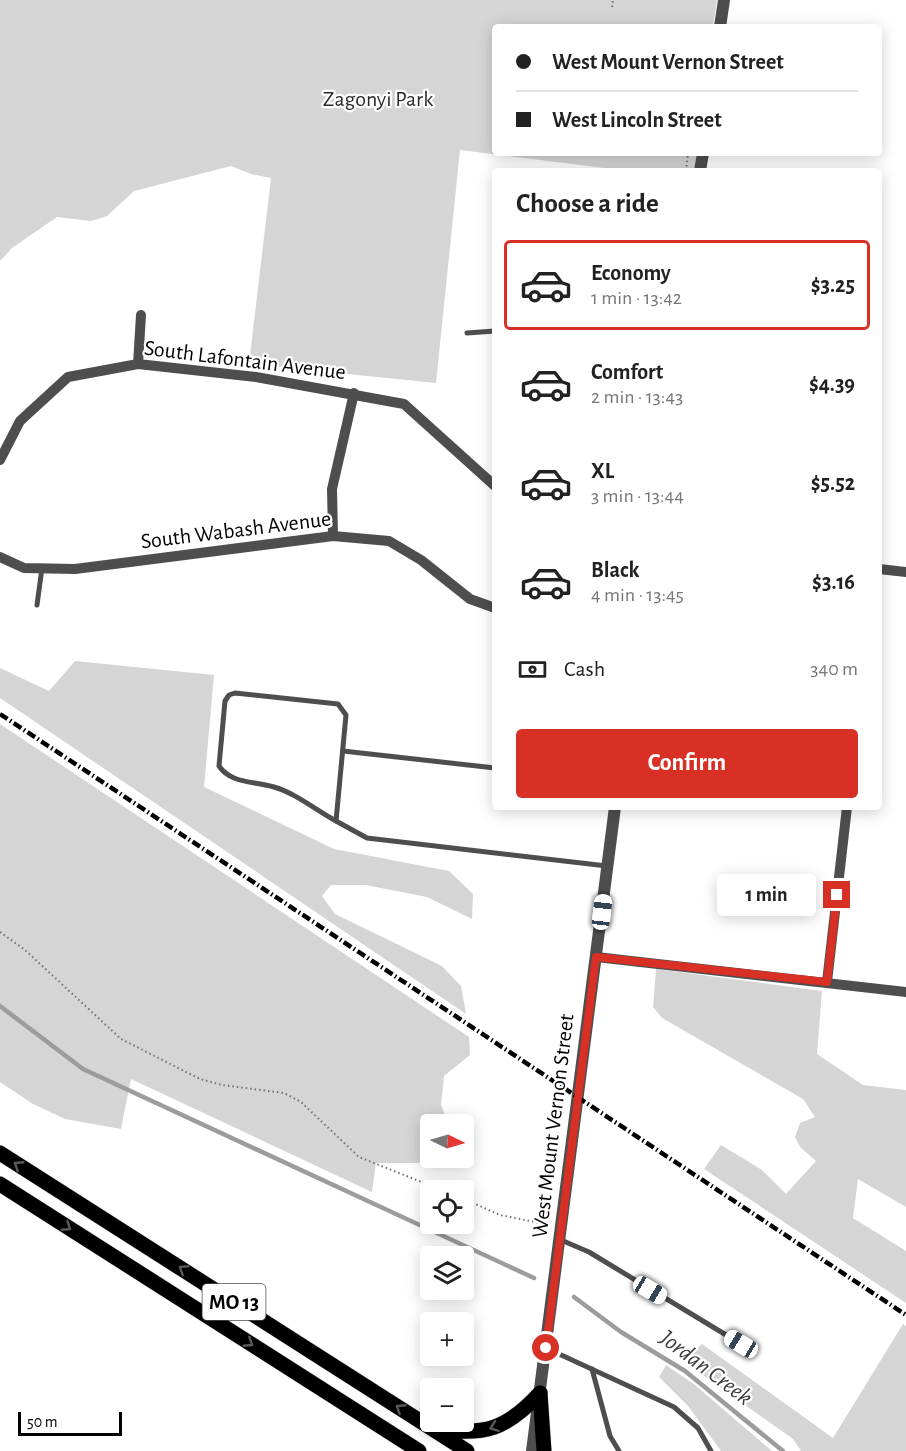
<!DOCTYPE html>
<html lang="en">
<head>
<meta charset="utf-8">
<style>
	body { margin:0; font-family:"Alegreya Sans",sans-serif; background:#f6f6f6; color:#222; height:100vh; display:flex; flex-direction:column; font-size:22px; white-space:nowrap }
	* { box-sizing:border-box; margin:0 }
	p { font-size:20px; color:#767676 }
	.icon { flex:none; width:33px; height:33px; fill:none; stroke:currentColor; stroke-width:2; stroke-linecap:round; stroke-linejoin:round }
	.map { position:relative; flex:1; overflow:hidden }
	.details { position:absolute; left:492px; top:168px; width:390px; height:642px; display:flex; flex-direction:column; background:#fff; border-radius:6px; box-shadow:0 3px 15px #0003 }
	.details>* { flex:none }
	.banner { position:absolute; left:492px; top:24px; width:390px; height:132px; border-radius:6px; box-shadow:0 3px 15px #0003; display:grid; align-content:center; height:132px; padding:0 24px; background:#fff }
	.needle { width:39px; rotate:95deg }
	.buttons { position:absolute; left:420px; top:1114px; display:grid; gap:12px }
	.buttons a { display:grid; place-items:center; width:54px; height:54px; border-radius:6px; background:#fff; box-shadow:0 3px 15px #0003; font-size:30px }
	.scale { position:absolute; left:18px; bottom:15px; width:104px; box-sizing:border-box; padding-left:6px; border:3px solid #000; border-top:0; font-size:16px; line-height:21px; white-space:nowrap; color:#000; -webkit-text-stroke:4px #fff; paint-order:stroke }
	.end { position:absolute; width:27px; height:27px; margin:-14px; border:8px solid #d93025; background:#fff; box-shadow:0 0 0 3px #fff }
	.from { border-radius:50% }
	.bubble { position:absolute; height:42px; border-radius:6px; background:#fff; box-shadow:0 3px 15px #0003; font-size:20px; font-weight:700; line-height:42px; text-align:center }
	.car { position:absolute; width:18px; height:36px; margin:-18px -9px; border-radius:8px; box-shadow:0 0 4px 2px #0007; background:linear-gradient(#fff 24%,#345 0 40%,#fff 0 76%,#345 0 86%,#fff 0) }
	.banner b { display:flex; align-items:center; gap:21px; height:57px; font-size:22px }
	.banner b+b { border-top:2px solid #e0e0e0 }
	.banner i { width:15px; height:15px; background:#222 }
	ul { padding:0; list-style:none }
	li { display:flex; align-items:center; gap:18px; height:90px; margin:0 12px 9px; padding:0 12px; border:3px solid transparent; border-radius:6px }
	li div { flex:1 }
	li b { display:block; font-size:22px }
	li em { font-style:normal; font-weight:700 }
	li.on { border-color:#d93025 }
	li>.icon { width:54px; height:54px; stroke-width:1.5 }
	h2 { padding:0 24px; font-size:27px; line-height:72px }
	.pay { display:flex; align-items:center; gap:15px; height:66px; padding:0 24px; font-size:22px }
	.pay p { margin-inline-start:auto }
	.cta { display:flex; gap:12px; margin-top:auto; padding:12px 24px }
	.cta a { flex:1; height:69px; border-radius:6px; background:#d93025; color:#fff; font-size:24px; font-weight:700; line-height:69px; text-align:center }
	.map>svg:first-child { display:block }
	.green { fill:#d5d5d5 }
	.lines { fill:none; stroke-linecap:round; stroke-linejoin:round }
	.stream { stroke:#9c9c9c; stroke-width:4.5 }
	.primary-casing { stroke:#dbdbdb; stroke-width:16 }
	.path { stroke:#707070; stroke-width:2; stroke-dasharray:1.5 3; stroke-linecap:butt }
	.service { stroke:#4e4e4e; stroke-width:5 }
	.minor { stroke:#4e4e4e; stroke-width:10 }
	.tertiary { stroke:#4e4e4e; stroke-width:12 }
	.primary { stroke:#000; stroke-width:15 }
	.rail { stroke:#000; stroke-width:4.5; stroke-dasharray:9 3 1.5 3; stroke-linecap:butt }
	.oneway { stroke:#595959 }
	.route { stroke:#d93025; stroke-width:8 }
	.labels { text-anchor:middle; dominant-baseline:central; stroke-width:4.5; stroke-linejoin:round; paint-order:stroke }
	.shield { fill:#fff; stroke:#4c4c4c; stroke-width:1.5 }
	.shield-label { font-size:21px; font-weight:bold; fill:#000 }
	.park-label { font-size:22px; fill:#2c2c2c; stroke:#fff }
	.street-label { font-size:22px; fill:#000; stroke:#fff }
	.water-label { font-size:24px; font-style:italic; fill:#3d3d3d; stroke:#fff }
</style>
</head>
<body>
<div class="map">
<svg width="906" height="1451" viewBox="0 0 906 1451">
	<rect width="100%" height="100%" fill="#fff"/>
	<g class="green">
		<polygon points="0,0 717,0 713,27 495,27 495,153 697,153 694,171 628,171 460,150 436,383 249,364 271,178 251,174 231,166 134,191 107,216 91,221 57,217 12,248 0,261"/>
		<polygon points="75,661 214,675 204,787 334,849 449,871 473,894 472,919 427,897 366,885 331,885 322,896 335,914 442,966 461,986 466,1014 0,698 0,668 49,691"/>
		<polygon points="0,724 469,1037 470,1055 444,1076 441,1105 449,1125 430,1125 430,1158 439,1158 417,1163 376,1163 372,1192 131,1079 121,1129 65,1119 33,1104 0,1082"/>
		<polygon points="656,969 822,991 817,1054 863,1085 906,1090 906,1207 858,1179 853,1218 906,1251 906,1303 704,1169 721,1145 762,1170 786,1194 816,1161 800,1147 795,1137 800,1123 815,1117 803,1099 662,1018 653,1007"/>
		<polygon points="903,1324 906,1326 906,1451 801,1451 793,1439 683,1361 702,1344 833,1438"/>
		<polygon points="666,1365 695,1385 772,1451 721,1451 688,1406 659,1377"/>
	</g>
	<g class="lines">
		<g class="stream">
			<polyline points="0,1006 83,1069 534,1278"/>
			<polyline points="574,1297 621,1332 685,1371 783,1451"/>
		</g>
		<defs>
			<g id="primary">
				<polyline points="0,1153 467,1451"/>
				<polyline points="0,1184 419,1451"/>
				<polyline points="540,1393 544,1451"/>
				<path d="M437,1429C485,1436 507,1429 540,1393"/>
			</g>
		</defs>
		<use href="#primary" class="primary-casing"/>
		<g class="path">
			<polyline points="612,7 613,0"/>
			<polyline points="686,171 688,153"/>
			<polyline points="0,932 25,950 121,1039 200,1079 222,1085 284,1093 301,1102 359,1157 444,1191"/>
			<polyline points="464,1199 500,1215 540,1223"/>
		</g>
		<g class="service">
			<polyline points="467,333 495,331"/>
			<polyline points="37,605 42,568"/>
			<path d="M235,693L338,704L346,715L336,821C316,810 295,793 274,787C255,781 231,784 219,766L225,701L229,695Z"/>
			<polyline points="343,751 495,768"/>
			<polyline points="336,821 367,838 607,866"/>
			<polyline points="561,1240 589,1252 741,1344"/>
			<polyline points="546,1348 674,1407 698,1428 711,1451"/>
			<polyline points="592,1369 610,1436 619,1451"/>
		</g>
		<g class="minor">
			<polyline points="138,364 141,315"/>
			<polyline points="0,460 20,421 68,377 138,364 256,377 404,404 495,486"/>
			<polyline points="333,536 332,489 354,393"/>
			<polyline points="0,557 24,568 75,569 333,536 389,541 421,560 470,599 495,608"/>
			<polyline points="879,569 906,572"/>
			<polyline points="596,957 906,992"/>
			<polyline points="827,982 847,807"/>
		</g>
		<g class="tertiary">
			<polyline points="720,27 724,0"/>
			<polyline points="700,171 703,153"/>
			<polyline points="532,1451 615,807"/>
		</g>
		<use href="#primary" class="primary"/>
		<polyline class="rail" points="0,714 906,1315"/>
	</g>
	<defs><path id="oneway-chevron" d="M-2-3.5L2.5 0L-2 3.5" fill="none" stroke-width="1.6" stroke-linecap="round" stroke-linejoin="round" transform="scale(1.5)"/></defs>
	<g class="oneway">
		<use href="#oneway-chevron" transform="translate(18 1165) rotate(-147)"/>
		<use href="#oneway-chevron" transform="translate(67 1227) rotate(33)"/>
		<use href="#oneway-chevron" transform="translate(183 1269) rotate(-147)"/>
		<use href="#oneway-chevron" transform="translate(249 1343) rotate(33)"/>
		<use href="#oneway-chevron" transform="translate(400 1408) rotate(-147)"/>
		<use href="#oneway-chevron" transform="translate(494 1427) rotate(160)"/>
	</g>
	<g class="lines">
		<polyline class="route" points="546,1348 596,957 827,982 837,895"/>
	</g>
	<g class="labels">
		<rect class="shield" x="202.5" y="1284" width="63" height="36" rx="4.5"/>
		<g class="shield-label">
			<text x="234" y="1302">MO 13</text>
		</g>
		<g class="park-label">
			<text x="378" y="99">Zagonyi Park</text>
		</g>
		<g class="street-label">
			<text transform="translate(245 360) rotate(7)">South Lafontain Avenue</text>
			<text transform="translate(236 530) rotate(-7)">South Wabash Avenue</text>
			<text transform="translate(553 1126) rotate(-83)">West Mount Vernon Street</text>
		</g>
		<g class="water-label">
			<text transform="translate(706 1368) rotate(37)">Jordan Creek</text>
		</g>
	</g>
</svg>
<div class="buttons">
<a><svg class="needle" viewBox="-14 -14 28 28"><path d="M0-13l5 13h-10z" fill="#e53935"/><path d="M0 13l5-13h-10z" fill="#767676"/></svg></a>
<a><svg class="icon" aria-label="locate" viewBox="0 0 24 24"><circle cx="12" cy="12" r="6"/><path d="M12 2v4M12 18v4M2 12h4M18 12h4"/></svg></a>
<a><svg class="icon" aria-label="layers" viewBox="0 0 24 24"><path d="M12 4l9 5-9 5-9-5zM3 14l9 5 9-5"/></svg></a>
<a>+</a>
<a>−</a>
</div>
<div class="scale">50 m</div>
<i class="end from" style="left:546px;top:1348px"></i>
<i class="end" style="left:837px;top:895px"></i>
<div class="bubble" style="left:717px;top:874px;width:99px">1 min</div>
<i class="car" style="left:602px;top:912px;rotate:7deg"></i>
<i class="car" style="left:650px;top:1290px;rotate:121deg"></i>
<i class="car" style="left:741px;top:1344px;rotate:301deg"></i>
<div class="banner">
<b><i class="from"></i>West Mount Vernon Street</b>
<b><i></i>West Lincoln Street</b>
</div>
<section class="details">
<h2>Choose a ride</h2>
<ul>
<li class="on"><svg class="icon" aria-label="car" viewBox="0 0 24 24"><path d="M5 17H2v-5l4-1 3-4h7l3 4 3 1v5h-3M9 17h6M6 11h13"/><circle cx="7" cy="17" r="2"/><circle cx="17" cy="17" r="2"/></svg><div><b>Economy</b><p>1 min · 13:42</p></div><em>$3.25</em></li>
<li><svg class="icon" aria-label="car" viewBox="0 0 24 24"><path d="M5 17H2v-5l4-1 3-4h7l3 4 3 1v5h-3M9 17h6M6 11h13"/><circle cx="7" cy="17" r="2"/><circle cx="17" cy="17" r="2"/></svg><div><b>Comfort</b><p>2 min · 13:43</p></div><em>$4.39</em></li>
<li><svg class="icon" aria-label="car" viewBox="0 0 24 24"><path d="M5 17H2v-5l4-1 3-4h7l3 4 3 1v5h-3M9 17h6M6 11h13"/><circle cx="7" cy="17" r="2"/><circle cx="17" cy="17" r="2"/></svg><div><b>XL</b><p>3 min · 13:44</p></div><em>$5.52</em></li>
<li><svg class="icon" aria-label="car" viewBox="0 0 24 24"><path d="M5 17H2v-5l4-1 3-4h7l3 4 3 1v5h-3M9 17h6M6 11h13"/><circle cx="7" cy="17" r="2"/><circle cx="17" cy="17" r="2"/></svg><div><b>Black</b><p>4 min · 13:45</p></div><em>$3.16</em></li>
</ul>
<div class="pay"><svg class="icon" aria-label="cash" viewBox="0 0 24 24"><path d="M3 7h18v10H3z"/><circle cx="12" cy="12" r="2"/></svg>Cash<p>340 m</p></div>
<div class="cta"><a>Confirm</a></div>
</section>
</div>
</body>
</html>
